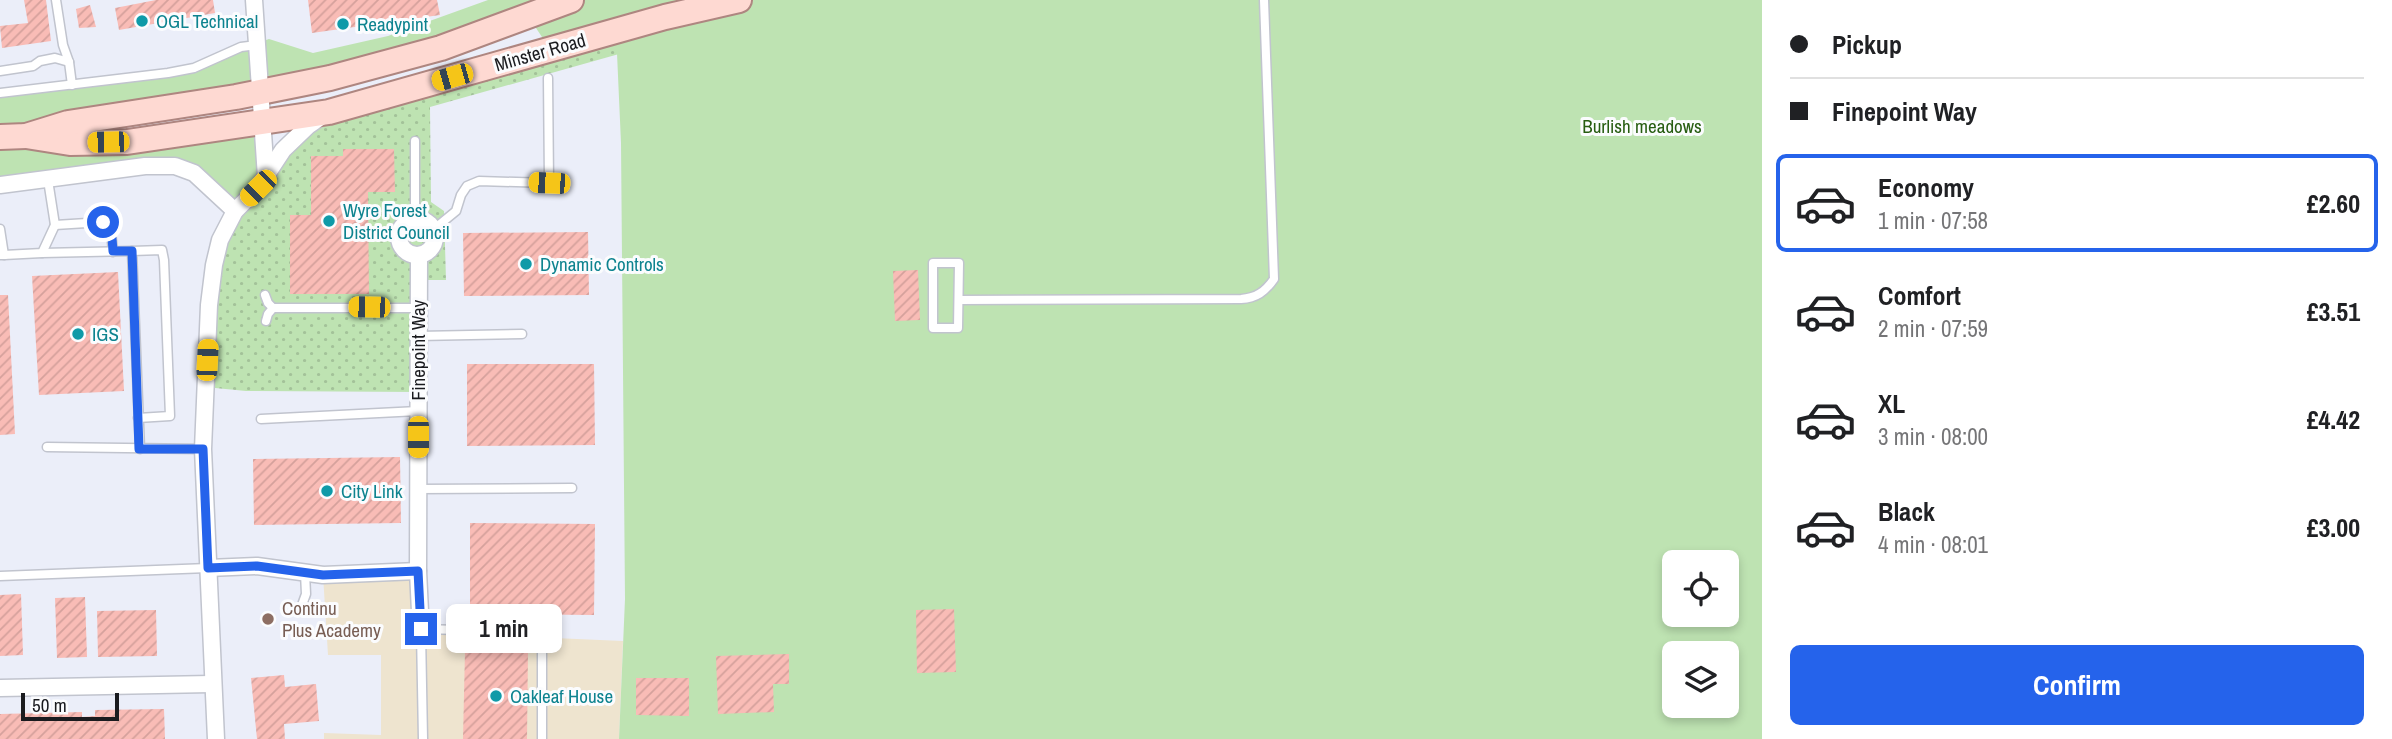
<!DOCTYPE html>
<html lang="en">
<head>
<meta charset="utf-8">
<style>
	body { margin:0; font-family:"Archivo Narrow",sans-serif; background:#f2f2f2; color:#202124; height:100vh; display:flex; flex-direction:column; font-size:26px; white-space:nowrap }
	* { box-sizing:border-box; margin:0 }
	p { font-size:23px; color:#757577 }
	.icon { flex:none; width:38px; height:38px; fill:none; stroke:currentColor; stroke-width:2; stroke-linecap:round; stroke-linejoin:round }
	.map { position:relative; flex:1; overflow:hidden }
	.details { display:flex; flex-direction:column; background:#fff; width:630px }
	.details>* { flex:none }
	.top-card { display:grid; align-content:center; height:154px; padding:0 28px; background:#fff }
	.controls { position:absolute; left:1662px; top:550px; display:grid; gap:14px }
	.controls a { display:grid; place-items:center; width:77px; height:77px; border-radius:10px; background:#fff; box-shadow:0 4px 10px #0003; font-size:35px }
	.scale { position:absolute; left:21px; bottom:18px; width:98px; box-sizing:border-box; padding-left:7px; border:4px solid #1a1b1f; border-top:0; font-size:19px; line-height:24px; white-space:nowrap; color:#1a1b1f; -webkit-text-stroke:5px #fbfcfe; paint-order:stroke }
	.end { position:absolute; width:32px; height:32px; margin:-16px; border:9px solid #2563eb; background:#fff; box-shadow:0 0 0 4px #fff }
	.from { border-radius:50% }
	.bubble { position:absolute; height:49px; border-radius:10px; background:#fff; box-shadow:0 4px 10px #0003; font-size:23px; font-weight:700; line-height:49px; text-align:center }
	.car { position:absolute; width:21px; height:42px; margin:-21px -10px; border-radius:9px; box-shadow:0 0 5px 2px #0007; background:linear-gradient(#f5c518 24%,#345 0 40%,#f5c518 0 76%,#345 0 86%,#f5c518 0) }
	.top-card b { display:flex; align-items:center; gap:24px; height:66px; font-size:26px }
	.top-card b+b { border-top:2px solid #e0e0e0 }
	.top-card i { width:18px; height:18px; background:#202124 }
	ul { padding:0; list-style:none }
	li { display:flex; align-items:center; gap:21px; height:98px; margin:0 14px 10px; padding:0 14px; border:4px solid transparent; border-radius:10px }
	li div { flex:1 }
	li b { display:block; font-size:26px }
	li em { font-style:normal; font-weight:700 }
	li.selected { border-color:#2563eb }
	li>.icon { width:63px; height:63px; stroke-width:1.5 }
	.cta { display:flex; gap:14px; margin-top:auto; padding:14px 28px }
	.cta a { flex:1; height:80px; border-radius:10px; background:#2563eb; color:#fff; font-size:28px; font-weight:700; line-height:80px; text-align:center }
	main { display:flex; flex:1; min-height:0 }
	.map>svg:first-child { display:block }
	.commercial { fill:#eee4cf }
	.green { fill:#bee3b2; fill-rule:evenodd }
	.garden { fill:url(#garden-dots) }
	.building { fill:url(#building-hatch) }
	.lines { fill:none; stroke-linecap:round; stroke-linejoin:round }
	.service-casing { stroke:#c1c4ce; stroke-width:11 }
	.minor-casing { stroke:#c1c4ce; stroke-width:19 }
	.primary-casing { stroke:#ae8680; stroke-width:28 }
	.service { stroke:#fff; stroke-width:8 }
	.minor { stroke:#fff; stroke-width:16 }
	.primary { stroke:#fed9d2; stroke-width:24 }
	.route { stroke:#2563eb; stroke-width:9 }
	.culture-dot { fill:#0f9aa8; stroke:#fbfcfe; stroke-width:2.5 }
	.education-dot { fill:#8d6e63; stroke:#fbfcfe; stroke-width:2.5 }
	.labels { text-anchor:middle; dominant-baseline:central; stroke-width:6; stroke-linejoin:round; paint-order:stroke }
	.culture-label { font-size:19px; fill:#0d838f; stroke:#fbfcfe; text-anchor:start }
	.street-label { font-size:19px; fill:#1a1b1f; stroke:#fbfcfe }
	.park-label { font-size:19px; fill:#275d11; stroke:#fbfcfe }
	.education-label { font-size:19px; fill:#785e54; stroke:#fbfcfe; text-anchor:start }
</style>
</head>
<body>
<main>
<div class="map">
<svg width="1762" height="739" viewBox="0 0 1762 739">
	<defs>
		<pattern id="garden-dots" width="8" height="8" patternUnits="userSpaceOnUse" patternTransform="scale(1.75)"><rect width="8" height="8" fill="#bee3b2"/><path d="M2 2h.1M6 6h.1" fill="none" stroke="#a3c299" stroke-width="1.8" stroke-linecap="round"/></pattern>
		<pattern id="building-hatch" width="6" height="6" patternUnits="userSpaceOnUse" patternTransform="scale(1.75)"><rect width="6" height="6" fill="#f9bcb6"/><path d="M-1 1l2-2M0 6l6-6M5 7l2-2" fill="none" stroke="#d5a19c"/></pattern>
	</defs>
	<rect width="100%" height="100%" fill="#ebeef9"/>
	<polygon class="commercial" points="418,571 421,632 623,641 619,739 324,739 324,733 381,735 381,655 328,655 323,575"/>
	<path class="green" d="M488,0H1762V739H619L625,599L621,143L616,31L550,49L528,16L465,40L28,135L261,123L266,177L235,211L175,166L0,185V93L168,73L269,39L313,53L388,36ZM1675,562H1727V614H1675ZM1675,653H1727V705H1675Z"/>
	<polygon class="garden" points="616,31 619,54 430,107 431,202 444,211 446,280 419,280 418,392 246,391 205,387 220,240 308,126"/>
	<g class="building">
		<polygon points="24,0 46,0 51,41 2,48 0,26 28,23"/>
		<polygon points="156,0 213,0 215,13 119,30 115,8"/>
		<polygon points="308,0 437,0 440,15 312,33"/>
		<polygon points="90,5 96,27 79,28 76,9"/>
		<polygon points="343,149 394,149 395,192 368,192 369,294 290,294 290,215 311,215 311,156 343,156"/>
		<polygon points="588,232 589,295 464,296 463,233"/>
		<polygon points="918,270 920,320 895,321 893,271"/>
		<polygon points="118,272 124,391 39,395 32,276"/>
		<polygon points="0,295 8,295 15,434 0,435"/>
		<polygon points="467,364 594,364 595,445 467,446"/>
		<polygon points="400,457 401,523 254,525 253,459"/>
		<polygon points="470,523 595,524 594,615 470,614"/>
		<polygon points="21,594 23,655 0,656 0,595"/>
		<polygon points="85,597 87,657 57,658 55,598"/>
		<polygon points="954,609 956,672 917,673 916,610"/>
		<polygon points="156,610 157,656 98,657 97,611"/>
		<polygon points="465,651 528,652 527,739 463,739"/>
		<polygon points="789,654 789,684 773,684 774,712 718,714 716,656"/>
		<polygon points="284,675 285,687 316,684 319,721 284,724 285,739 257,739 251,678"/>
		<polygon points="636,678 689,678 689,716 636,715"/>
		<polygon points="164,709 165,739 0,739 0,714 82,712 82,717 95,716 95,710"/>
	</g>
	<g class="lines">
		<defs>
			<g id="service">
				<polyline points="56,0 63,45 69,62 72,85"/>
				<polyline points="0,71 33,66 40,61 55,58 69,62"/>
				<polyline points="0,93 168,73 194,68 241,47 257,45"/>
				<polyline points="415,219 415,141"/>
				<polyline points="55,225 103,222 111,231 113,252"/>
				<polyline points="0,229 4,255 0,255"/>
				<polyline points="434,229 456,211 461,195 467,186 479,181 549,183 548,78"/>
				<polyline points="42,253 132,251"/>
				<polyline points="4,255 42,253 55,225 48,180"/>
				<polygon points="933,263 959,263 958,328 933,328"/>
				<polyline points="265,295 268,303 273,308 268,314 266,321"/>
				<path d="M959,300L1241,299C1256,298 1265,292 1274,279L1264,0"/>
				<polyline points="273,308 418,308"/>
				<polyline points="418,336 522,334"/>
				<polyline points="138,418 170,416 164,260 162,250 132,251 140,449"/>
				<polyline points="261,419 418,411"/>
				<polyline points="47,447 203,449"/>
				<polyline points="418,489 572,488"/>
				<polyline points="0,576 208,568"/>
				<polyline points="302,605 306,594 305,573"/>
				<polyline points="421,629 542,632 542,739"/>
				<polyline points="421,632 423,739"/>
			</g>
			<g id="minor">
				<polyline points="254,0 266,177"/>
				<polyline points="0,185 145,166 175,166 194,173 235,211"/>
				<circle cx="417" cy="237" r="18"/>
				<polyline points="419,256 418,571 421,632"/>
				<polyline points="208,568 257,566 323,575 418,571"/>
				<polyline points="0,688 211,684"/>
				<polyline points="216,739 203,449 209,305 214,265 220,240 235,211 258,188 283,150 308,126 321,117"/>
			</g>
			<g id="primary">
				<polyline points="26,136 70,143 127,142 329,112 665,17 739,0"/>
				<polyline points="0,137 26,136 68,123 236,97 330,78 441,48 571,0"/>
			</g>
		</defs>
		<use href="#service" class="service-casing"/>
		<use href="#minor" class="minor-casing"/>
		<use href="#primary" class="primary-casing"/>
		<use href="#service" class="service"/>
		<use href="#minor" class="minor"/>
		<use href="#primary" class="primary"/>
	</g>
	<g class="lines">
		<path class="route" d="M103,222C113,229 112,240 113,251H132L139,449H203L208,568L257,566L323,575L418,571L421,629"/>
	</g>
	<g class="culture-dot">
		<circle cx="142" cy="21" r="7"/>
		<circle cx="343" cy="24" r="7"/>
		<circle cx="329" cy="221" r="7"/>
		<circle cx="526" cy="264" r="7"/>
		<circle cx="78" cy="334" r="7"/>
		<circle cx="327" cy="491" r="7"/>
		<circle cx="496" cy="696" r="7"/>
	</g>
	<circle class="education-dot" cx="268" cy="619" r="7"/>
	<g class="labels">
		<g class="culture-label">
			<text x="156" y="21">OGL Technical</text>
			<text x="357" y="24">Readypint</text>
			<text x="343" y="210">Wyre Forest<tspan x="343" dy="22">District Council</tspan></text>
			<text x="540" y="264">Dynamic Controls</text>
			<text x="92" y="334">IGS</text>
			<text x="341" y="491">City Link</text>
			<text x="510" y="696">Oakleaf House</text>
		</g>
		<g class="street-label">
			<text transform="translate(540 52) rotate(-16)">Minster Road</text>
			<text transform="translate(418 350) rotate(-90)">Finepoint Way</text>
		</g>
		<g class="park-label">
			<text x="1642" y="126">Burlish meadows</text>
		</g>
		<g class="education-label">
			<text x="282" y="608">Continu<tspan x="282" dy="22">Plus Academy</tspan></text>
		</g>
	</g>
</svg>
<div class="controls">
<a><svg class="icon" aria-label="locate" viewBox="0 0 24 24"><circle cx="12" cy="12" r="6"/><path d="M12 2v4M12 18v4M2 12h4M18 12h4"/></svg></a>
<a><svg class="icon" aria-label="layers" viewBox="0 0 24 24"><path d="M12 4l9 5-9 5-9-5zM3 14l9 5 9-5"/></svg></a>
</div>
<div class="scale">50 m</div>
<i class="end from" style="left:103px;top:222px"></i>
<i class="end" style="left:421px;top:629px"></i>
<div class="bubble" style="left:446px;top:604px;width:116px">1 min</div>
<i class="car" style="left:452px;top:77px;rotate:254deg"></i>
<i class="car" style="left:108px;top:142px;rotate:269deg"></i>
<i class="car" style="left:549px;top:183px;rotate:272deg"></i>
<i class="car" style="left:258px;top:188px;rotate:225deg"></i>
<i class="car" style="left:369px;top:307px;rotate:271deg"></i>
<i class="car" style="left:207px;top:360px;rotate:3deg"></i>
<i class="car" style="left:418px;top:437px;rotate:180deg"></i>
</div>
<section class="details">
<div class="top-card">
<b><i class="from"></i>Pickup</b>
<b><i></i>Finepoint Way</b>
</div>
<ul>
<li class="selected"><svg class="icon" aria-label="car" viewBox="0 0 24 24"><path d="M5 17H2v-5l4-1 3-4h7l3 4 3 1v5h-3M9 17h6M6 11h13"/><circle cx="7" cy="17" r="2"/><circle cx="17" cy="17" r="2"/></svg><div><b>Economy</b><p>1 min · 07:58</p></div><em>£2.60</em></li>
<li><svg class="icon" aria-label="car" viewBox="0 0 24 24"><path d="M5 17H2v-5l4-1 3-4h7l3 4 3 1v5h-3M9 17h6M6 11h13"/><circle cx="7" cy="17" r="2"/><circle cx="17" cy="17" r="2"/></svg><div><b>Comfort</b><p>2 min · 07:59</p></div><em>£3.51</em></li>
<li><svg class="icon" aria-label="car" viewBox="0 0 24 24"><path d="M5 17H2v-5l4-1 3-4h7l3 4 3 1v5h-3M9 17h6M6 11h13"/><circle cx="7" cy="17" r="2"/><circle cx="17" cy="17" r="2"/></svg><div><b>XL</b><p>3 min · 08:00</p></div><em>£4.42</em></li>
<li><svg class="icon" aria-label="car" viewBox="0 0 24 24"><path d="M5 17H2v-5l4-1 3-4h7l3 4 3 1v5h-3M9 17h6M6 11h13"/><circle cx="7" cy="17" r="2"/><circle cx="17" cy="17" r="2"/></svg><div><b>Black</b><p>4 min · 08:01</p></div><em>£3.00</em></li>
</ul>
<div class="cta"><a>Confirm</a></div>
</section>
</main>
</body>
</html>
